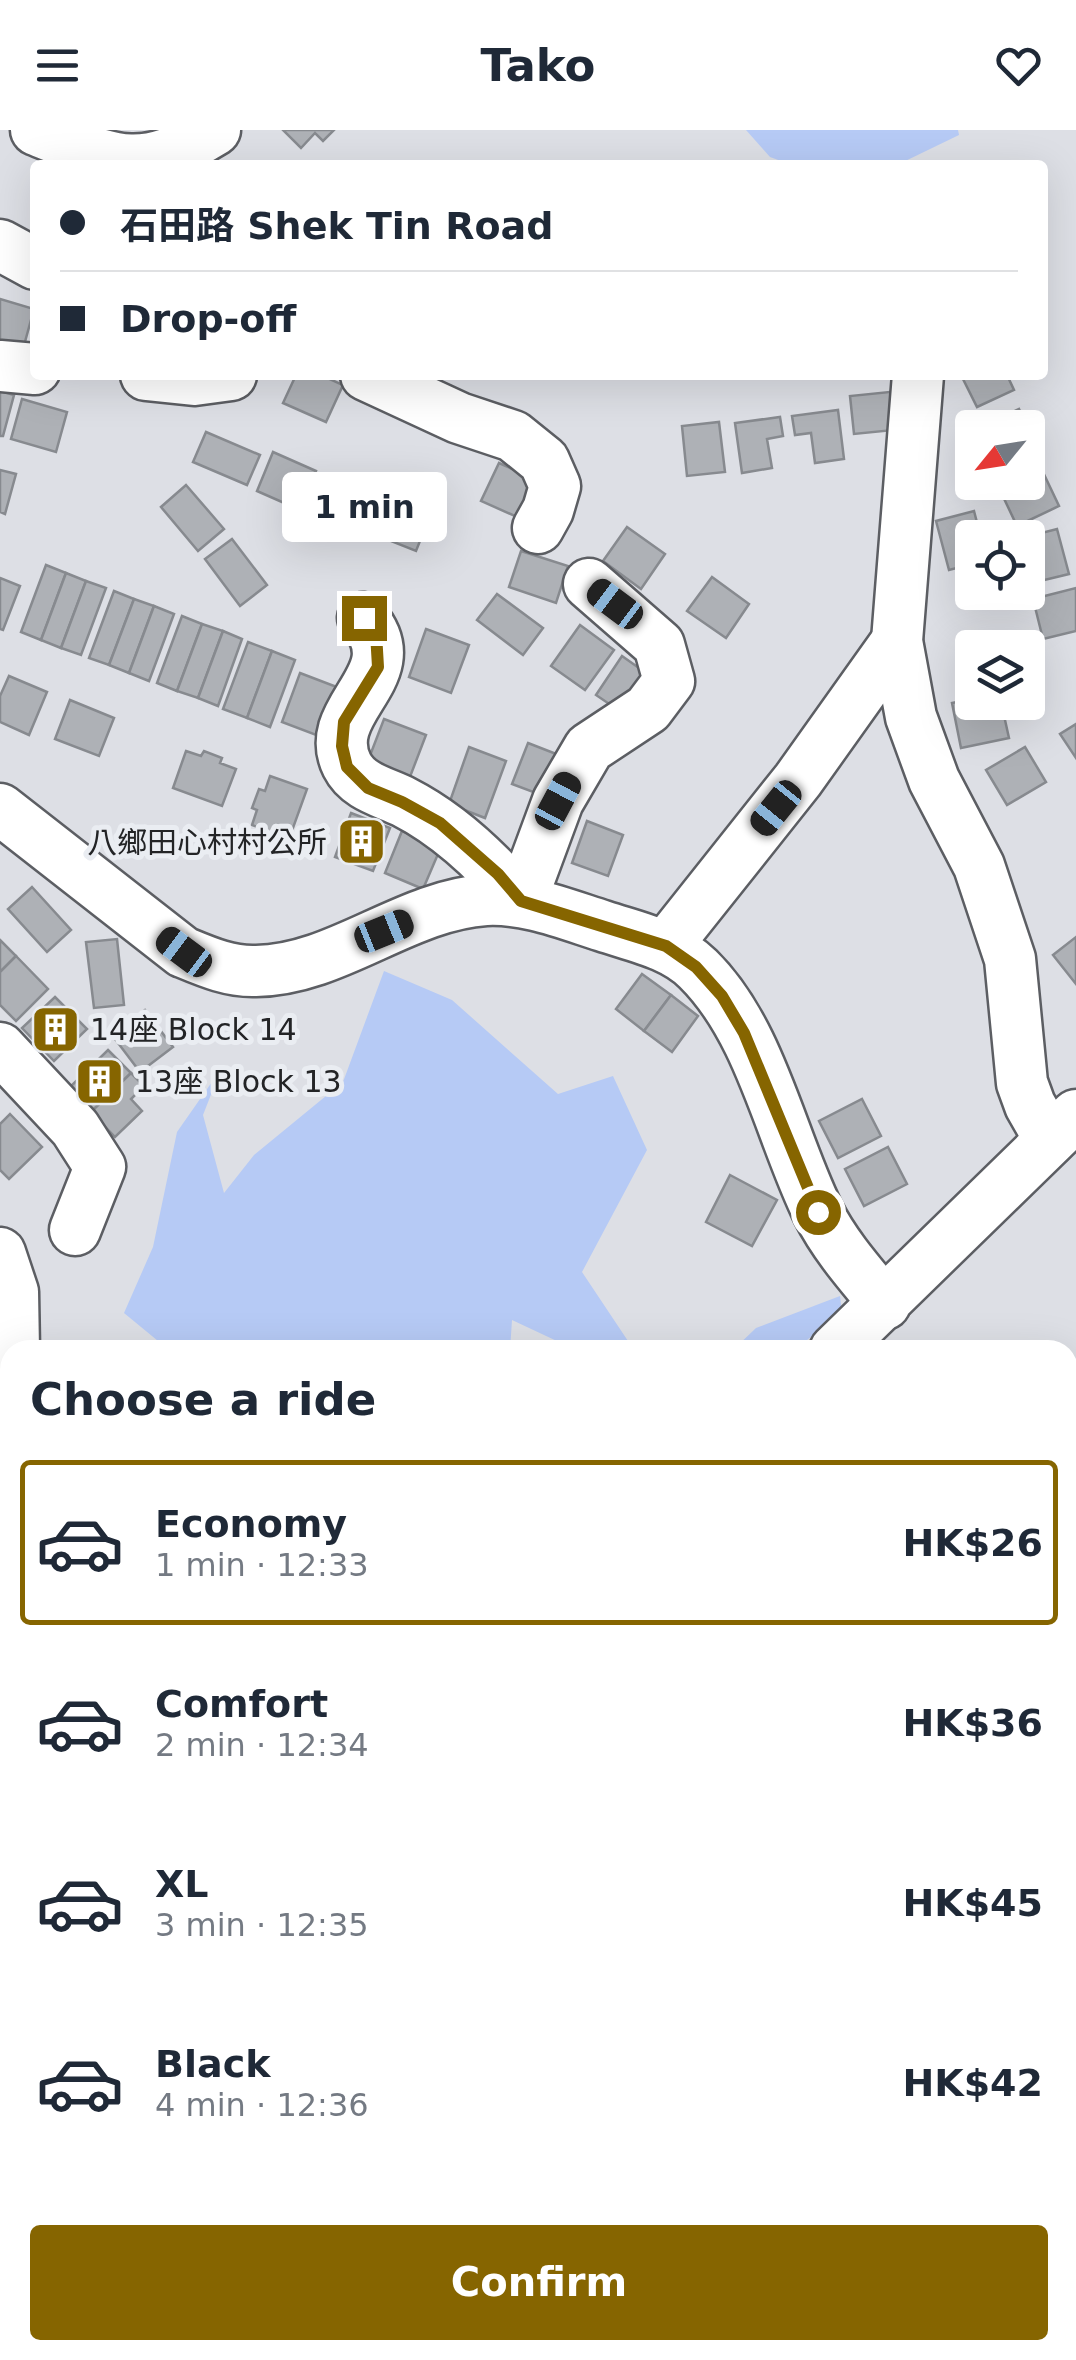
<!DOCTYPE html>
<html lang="en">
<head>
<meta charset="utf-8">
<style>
	body { margin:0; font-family:"DejaVu Sans","Noto Sans TC",sans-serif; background:#f2f2f3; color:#1f2937; height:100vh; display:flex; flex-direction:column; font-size:38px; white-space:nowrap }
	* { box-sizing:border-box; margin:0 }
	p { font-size:32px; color:#747a83 }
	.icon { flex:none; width:55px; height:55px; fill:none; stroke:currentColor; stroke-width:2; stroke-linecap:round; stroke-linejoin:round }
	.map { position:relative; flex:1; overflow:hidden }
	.drawer { position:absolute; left:0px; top:1210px; width:1078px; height:1020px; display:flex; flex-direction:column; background:#fff; border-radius:30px 30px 0 0; box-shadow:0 10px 40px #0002 }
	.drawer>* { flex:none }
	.top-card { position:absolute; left:30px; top:30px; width:1018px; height:220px; border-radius:10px; box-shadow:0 10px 40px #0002; display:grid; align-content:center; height:220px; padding:0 30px; background:#fff }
	.needle { width:65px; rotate:240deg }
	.buttons { position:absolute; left:955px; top:280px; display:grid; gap:20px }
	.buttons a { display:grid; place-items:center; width:90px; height:90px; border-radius:10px; background:#fff; box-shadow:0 10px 40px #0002; font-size:50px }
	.end { position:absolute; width:45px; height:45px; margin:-22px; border:12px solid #866500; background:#fff; box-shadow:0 0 0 5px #fff }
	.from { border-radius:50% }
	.bubble { position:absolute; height:70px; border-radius:10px; background:#fff; box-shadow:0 10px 40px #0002; font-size:32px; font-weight:700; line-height:70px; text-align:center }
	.car { position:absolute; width:30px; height:60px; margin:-30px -15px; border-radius:12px; box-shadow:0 0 8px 2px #0007; background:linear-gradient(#222 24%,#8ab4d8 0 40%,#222 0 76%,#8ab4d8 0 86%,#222 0) }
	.top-card b { display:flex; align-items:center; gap:35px; height:95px; font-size:38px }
	.top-card b+b { border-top:2px solid #e0e1e3 }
	.top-card i { width:25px; height:25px; background:#1f2937 }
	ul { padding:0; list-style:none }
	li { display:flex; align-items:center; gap:30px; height:165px; margin:0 20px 15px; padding:0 10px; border:5px solid transparent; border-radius:10px }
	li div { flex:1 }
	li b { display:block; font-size:38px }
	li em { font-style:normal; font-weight:700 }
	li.on { border-color:#866500 }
	li>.icon { width:90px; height:90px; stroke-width:1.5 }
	h2 { padding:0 30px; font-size:45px; line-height:120px }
	.button { display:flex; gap:20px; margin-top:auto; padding:20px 30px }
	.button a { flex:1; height:115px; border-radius:10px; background:#866500; color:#fff; font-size:40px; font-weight:700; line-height:115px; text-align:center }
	header { display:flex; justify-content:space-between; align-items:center; height:130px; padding:0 30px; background:#fff; font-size:45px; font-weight:700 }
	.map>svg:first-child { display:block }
	.green { fill:#b6caf5 }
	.building { fill:#aeb1b6; stroke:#878a8f; stroke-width:2.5 }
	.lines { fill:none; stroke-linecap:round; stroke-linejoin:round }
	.minor-casing { stroke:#5c5e63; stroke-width:55 }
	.minor { stroke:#fff; stroke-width:50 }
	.rail { stroke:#3e3f42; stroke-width:8; stroke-dasharray:12 12; stroke-linecap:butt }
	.route { stroke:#866500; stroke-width:12 }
	.labels { text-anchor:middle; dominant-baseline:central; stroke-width:10; stroke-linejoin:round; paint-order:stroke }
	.poi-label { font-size:30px; fill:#232426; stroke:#eaedf2; text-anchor:start }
</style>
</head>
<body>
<header><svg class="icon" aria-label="menu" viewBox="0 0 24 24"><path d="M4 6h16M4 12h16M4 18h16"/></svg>Tako<svg class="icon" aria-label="heart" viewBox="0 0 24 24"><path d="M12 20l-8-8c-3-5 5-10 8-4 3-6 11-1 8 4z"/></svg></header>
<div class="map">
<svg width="1076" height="2230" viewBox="0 0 1076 2230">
	<rect width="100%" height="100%" fill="#dddfe5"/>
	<g class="green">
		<polygon points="746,0 958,0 959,5 897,35 792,35 770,27"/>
		<polygon points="384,841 452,870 558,964 613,946 647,1020 582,1142 634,1220 576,1220 512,1190 510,1220 169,1220 124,1183 153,1117 177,1002 221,939 203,985 224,1063 254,1025 343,952"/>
		<polygon points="840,1166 842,1183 794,1220 733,1220 756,1198"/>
	</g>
	<g class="building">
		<polygon points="283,0 334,0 323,11 315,3 301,18"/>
		<polygon points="0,169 34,179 23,219 0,212"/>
		<polygon points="296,245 321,245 343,255 326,292 283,273"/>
		<polygon points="961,245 1007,245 1014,260 977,277"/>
		<polygon points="0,261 14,265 3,306 0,306"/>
		<polygon points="899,261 904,299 854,304 850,266"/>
		<polygon points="22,269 67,282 56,322 11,309"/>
		<polygon points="1019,279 1039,322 1028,328 1028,298 982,297"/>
		<polygon points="838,280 844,329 815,333 811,303 795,305 792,286"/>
		<polygon points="780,287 783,306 767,309 772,338 742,343 735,293"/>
		<polygon points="719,292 725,342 687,346 682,296"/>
		<polygon points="206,302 260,325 247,355 193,332"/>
		<polygon points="273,322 316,341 300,380 257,361"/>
		<polygon points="499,333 541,352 524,390 481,371"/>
		<polygon points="1041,338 1059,376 1017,396 999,358 1011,352 1028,352 1028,345"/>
		<polygon points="0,340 16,344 5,384 0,382"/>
		<polygon points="186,355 224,399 198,421 161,377"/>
		<polygon points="387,364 432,381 416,421 371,403"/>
		<polygon points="974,381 981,408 972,408 972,434 949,440 936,391"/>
		<polygon points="627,397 665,424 641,459 603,431"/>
		<polygon points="1057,399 1069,444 1028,454 1028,408 1022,408"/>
		<polygon points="232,409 267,455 240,476 205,429"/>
		<polygon points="521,421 568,436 556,473 509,457"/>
		<polygon points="46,435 66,443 41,510 21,502"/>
		<polygon points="66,443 86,451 61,518 41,510"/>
		<polygon points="712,447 749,474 726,508 687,481"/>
		<polygon points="0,448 20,456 3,500 0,499"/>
		<polygon points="86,451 106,458 81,525 61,518"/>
		<polygon points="1076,458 1076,501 1043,509 1033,469"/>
		<polygon points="114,461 134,469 109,535 89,528"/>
		<polygon points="497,464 543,498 523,525 477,490"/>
		<polygon points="134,469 154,476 129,543 109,535"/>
		<polygon points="154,476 174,484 149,551 129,543"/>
		<polygon points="182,486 202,494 177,561 157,553"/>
		<polygon points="202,494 223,501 198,568 177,561"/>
		<polygon points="580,495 614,520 585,560 551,536"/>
		<polygon points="426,499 469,515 451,563 409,547"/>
		<polygon points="223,501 242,509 218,576 198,568"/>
		<polygon points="248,512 272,521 247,588 223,579"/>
		<polygon points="272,521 295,530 270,597 247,588"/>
		<polygon points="622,526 656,550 630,588 596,565"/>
		<polygon points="300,543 342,559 324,608 282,592"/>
		<polygon points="9,546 47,562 29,605 0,592 0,566"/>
		<polygon points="972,569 972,572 1001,572 1009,608 961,618 952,573"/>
		<polygon points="70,570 114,588 99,626 55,609"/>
		<polygon points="384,589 426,605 408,652 366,636"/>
		<polygon points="1076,594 1076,628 1060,604"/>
		<polygon points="528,613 564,627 549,668 512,654"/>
		<polygon points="469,617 506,631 485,688 449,674"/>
		<polygon points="1025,617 1046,652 1007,675 986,640"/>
		<polygon points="186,621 201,626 204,621 222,628 220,633 236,639 222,676 173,658"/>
		<polygon points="270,646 307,659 289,709 252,695 257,680 252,678 259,659 265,661"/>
		<polygon points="351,683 390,698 373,741 335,727"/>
		<polygon points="587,691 623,705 608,746 572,733"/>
		<polygon points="402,701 441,717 423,759 385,743"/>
		<polygon points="32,757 71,800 47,822 8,779"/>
		<polygon points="1076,807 1076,854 1053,825"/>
		<polygon points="117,809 124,875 94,878 86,812"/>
		<polygon points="0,810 16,826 0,842"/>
		<polygon points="16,826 48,859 16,891 0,875 0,842"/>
		<polygon points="642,844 671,865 644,901 616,879"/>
		<polygon points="671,865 698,886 672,922 644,901"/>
		<polygon points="55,867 87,899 54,931 22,898"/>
		<polygon points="145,880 173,917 140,942 112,905"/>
		<polygon points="108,920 131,943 91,982 68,959"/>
		<polygon points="131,943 144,956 131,969 142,981 115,1007 91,982"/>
		<polygon points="862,969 881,1006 838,1028 819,991"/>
		<polygon points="10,984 42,1017 9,1049 0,1040 0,994"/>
		<polygon points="888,1017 907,1054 864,1076 845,1039"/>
		<polygon points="730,1045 777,1070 752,1116 706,1092"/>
		<polygon points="1076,2217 1076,2230 1058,2230"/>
	</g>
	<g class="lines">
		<defs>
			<g id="minor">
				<path d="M36,0C113,31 139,47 215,0"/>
				<polyline points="0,115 35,134"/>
				<polyline points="0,236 35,239"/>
				<polyline points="146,245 194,250 231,245"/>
				<polyline points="366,245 459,288 513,306 544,331 555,356 548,380 538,398"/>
				<polyline points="918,245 897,511 911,587 934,650 979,736 1010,829 1022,953 1030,975 1050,1010"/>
				<path d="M363,488C413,546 319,578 347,635C358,657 384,662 404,672C449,695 488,732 521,771L558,671L589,618L648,579L669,551L659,515L589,454"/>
				<path d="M0,679L183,822C207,832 230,842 256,841C337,840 405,775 486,770C526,768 565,784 603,796C636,807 673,814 698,839C761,901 780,1005 818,1082C835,1116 861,1145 885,1174"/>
				<polyline points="666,816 798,650 897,511"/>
				<polyline points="0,918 75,998 100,1037 75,1100"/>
				<polyline points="0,1123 13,1162 14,1220"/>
				<polyline points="835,1220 1076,985"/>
				<polyline points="0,1403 10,1340"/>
				<polyline points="1068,1526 1076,1518"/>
				<polyline points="1068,1756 1076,1748"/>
				<polyline points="1068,2148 1076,2154"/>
				<polyline points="0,2202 10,2207"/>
				<polyline points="368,2230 378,2220"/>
			</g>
		</defs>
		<use href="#minor" class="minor-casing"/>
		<use href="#minor" class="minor"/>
		<g class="rail">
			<polyline points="1068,1585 1076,1577"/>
			<polyline points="1068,1667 1076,1659"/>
			<polyline points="426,2230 436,2220"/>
			<polyline points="506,2230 516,2220"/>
		</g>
	</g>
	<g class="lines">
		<polyline class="route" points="364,488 376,503 378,537 344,592 342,616 347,637 368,658 402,672 440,693 498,744 521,771 666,816 696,837 722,866 744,903 818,1082"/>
	</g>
	<defs>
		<symbol id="building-square" viewBox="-11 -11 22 22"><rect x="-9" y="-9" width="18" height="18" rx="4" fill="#866500" stroke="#eaedf2"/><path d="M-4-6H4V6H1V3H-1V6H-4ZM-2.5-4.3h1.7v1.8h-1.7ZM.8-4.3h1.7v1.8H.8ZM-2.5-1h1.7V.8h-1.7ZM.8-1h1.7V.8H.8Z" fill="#fff"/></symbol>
	</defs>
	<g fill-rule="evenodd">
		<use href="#building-square" x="334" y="684" width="55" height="55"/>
		<use href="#building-square" x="28" y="872" width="55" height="55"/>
		<use href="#building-square" x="72" y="924" width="55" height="55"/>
	</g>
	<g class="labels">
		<g class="poi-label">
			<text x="327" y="712" text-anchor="end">八鄉田心村村公所</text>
			<text x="90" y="899">14座 Block 14</text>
			<text x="135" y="951">13座 Block 13</text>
		</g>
	</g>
</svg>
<div class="buttons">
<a><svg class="needle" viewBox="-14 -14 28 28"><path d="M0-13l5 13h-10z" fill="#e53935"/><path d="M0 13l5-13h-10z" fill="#747a83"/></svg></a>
<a><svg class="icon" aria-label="locate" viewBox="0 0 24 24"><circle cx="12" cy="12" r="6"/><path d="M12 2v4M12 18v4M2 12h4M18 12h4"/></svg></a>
<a><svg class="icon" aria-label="layers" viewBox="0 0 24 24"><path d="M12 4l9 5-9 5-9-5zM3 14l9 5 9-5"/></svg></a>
</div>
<i class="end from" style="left:818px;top:1082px"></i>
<i class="end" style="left:364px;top:488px"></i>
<div class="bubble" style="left:282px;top:342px;width:165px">1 min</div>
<i class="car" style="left:615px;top:474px;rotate:307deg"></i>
<i class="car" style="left:558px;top:671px;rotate:28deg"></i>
<i class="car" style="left:776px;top:678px;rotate:219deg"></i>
<i class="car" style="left:384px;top:801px;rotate:68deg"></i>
<i class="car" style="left:184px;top:822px;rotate:307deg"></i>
<div class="top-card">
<b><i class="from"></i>石田路 Shek Tin Road</b>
<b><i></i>Drop-off</b>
</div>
<section class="drawer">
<h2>Choose a ride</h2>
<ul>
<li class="on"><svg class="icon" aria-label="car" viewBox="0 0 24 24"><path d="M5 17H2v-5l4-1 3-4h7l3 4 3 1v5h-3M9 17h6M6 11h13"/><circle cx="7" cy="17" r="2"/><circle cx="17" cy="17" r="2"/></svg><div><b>Economy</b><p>1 min · 12:33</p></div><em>HK$26</em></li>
<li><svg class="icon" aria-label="car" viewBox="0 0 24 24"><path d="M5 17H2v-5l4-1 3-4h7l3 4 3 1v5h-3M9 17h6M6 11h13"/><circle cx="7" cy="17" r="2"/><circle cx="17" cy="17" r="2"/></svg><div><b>Comfort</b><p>2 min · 12:34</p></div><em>HK$36</em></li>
<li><svg class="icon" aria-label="car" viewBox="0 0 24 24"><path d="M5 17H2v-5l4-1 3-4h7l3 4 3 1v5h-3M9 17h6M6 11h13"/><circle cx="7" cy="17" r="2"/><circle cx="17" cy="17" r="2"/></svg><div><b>XL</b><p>3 min · 12:35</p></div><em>HK$45</em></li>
<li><svg class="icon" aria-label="car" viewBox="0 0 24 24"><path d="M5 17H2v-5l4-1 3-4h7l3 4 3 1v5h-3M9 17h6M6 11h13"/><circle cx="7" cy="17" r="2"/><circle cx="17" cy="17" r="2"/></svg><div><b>Black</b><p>4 min · 12:36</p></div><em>HK$42</em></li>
</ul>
<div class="button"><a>Confirm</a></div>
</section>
</div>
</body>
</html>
